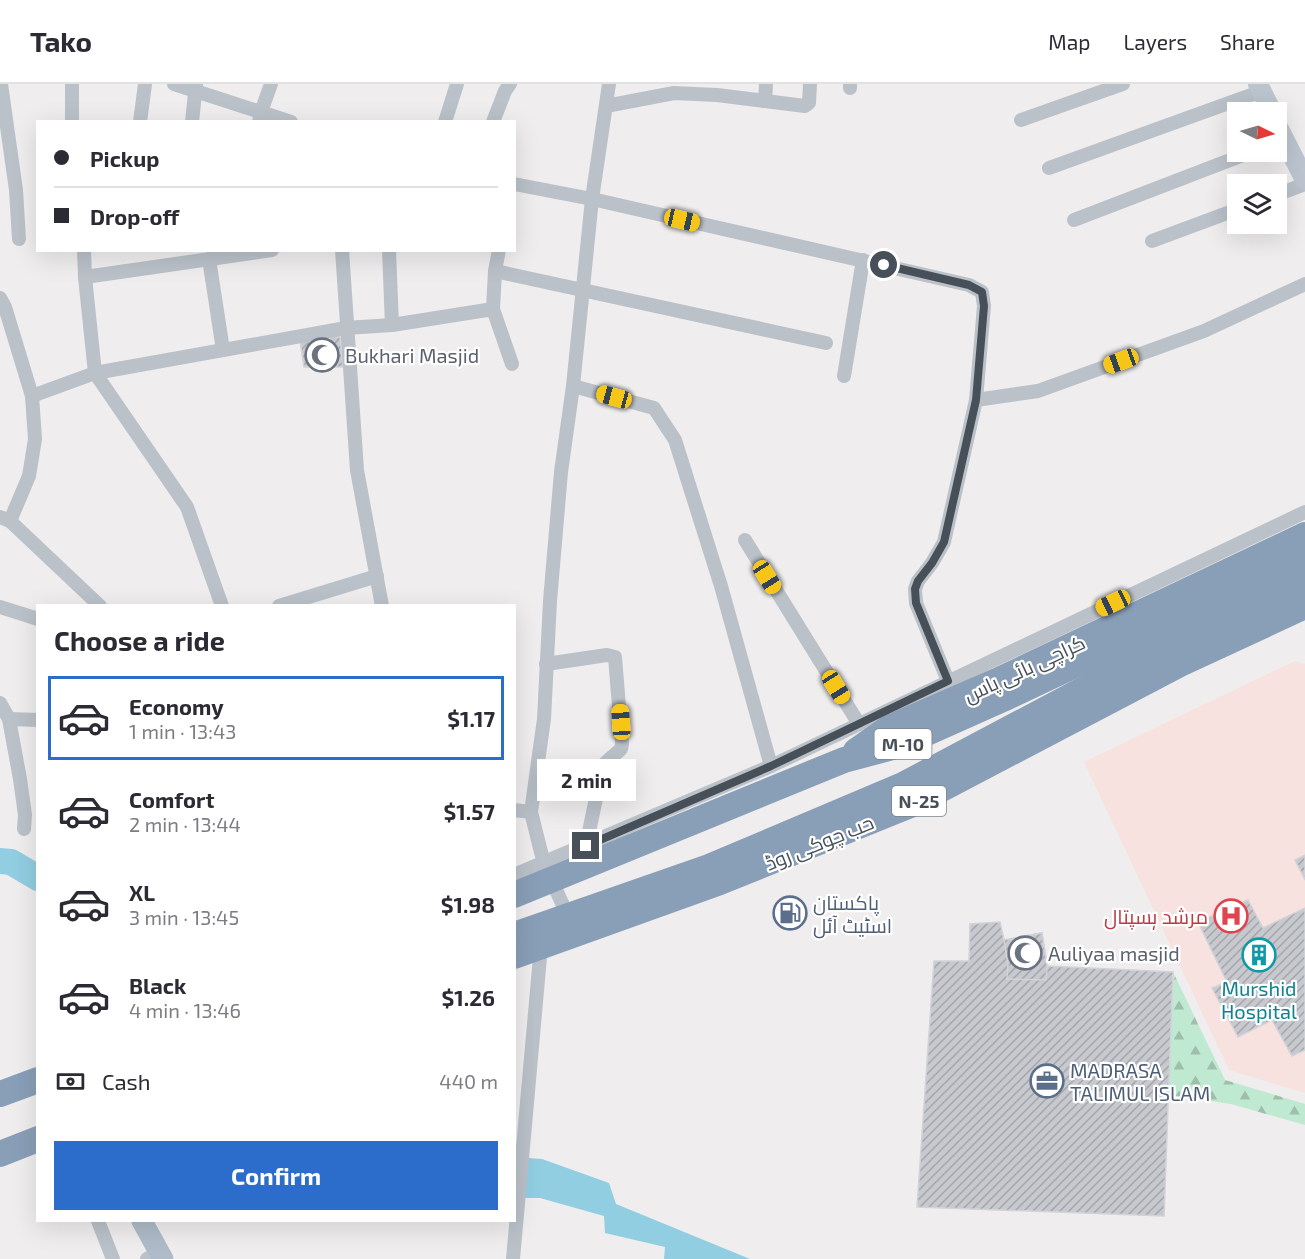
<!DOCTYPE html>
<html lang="en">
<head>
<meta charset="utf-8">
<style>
	body { margin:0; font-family:"Exo 2",Cairo,sans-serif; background:#f7f7f7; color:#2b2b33; height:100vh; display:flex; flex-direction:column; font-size:22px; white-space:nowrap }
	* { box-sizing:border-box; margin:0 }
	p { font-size:20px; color:#7c7c81 }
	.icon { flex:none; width:33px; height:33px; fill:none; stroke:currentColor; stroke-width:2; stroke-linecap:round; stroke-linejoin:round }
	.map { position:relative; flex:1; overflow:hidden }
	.side { position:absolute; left:36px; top:520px; width:480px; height:618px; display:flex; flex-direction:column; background:#fff; border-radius:0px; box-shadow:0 6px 24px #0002 }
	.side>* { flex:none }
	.guide { position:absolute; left:36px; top:36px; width:480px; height:132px; border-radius:0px; box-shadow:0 6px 24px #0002; display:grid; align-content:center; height:132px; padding:0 18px; background:#fff }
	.needle { width:39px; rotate:95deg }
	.fabs { position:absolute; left:1227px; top:18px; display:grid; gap:12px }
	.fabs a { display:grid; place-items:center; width:60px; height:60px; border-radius:0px; background:#fff; box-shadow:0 6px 24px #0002; font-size:30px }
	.end { position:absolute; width:27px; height:27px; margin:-14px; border:8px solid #475058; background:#fff; box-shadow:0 0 0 3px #fff }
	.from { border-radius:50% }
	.bubble { position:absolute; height:42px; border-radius:0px; background:#fff; box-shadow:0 6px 24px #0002; font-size:20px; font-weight:700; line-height:42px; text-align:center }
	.car { position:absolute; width:18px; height:36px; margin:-18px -9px; border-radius:8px; box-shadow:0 0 4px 2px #0007; background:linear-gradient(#f5c518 24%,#345 0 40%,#f5c518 0 76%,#345 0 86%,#f5c518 0) }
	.guide b { display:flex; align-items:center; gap:21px; height:57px; font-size:22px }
	.guide b+b { border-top:2px solid #e1e1e2 }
	.guide i { width:15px; height:15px; background:#2b2b33 }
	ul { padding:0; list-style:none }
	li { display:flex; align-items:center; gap:18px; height:84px; margin:0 12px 9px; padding:0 6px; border:3px solid transparent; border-radius:0px }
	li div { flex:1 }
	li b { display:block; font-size:22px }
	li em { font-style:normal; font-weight:700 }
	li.on { border-color:#2c6cca }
	li>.icon { width:54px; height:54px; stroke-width:1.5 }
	h2 { padding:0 18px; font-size:27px; line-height:72px }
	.pay { display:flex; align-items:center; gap:15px; height:66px; padding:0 18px; font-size:22px }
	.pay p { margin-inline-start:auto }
	.action { display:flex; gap:12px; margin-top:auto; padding:12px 18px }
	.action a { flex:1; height:69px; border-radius:0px; background:#2c6cca; color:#fff; font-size:24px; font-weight:700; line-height:69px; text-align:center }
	header { display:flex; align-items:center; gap:36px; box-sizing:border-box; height:84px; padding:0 30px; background:#fff; border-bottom:2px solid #e1e1e2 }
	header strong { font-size:28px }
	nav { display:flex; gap:33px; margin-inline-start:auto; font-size:21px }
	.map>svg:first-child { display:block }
	.medical { fill:#f7e2df }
	.forest { fill:url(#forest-firs) }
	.water { fill:#91cee2 }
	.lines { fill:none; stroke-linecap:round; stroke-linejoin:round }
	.river { stroke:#91cee2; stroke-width:26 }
	.building { fill:url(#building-hatch); stroke:#d1d3d8; stroke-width:1.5 }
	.street { stroke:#bac1c8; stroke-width:14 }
	.secondary { stroke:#bcc5cf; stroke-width:20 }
	.primary { stroke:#afbbc9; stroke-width:21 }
	.highway { stroke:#899eb7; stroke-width:26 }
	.route { stroke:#475058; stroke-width:8 }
	.labels { text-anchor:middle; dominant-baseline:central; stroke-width:4.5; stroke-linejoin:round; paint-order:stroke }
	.shield { fill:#fff; stroke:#7e848a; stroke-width:1.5 }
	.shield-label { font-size:18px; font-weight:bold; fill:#475058 }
	.worship-label { font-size:20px; fill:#5b616d; stroke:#fff; text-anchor:start }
	.street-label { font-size:20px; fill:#475058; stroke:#fff }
	.service-label { font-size:20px; fill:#4e5e75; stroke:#fff; text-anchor:start }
	.health-label { font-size:20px; fill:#be3a42; stroke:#fff; text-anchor:end }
	.culture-label { font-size:20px; fill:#0d838f; stroke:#fff }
</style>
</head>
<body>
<header>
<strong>Tako</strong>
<nav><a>Map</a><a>Layers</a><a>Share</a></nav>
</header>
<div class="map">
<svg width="1305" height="1175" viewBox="0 0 1305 1175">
	<defs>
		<pattern id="forest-firs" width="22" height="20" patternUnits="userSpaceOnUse" patternTransform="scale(1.5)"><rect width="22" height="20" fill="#bfe9d1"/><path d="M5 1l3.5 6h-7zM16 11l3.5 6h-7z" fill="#9dbfac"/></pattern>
		<pattern id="building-hatch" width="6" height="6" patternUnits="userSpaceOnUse" patternTransform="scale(1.5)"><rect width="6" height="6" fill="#c7c9cf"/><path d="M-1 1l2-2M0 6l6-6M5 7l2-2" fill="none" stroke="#a3a6ab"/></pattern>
	</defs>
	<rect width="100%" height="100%" fill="#efeded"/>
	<polygon class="medical" points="1295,577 1305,580 1305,1009 1229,986 1084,678"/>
	<polygon class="forest" points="1173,888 1225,996 1305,1020 1305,1041 1231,1020 1169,1011"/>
	<polygon class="water" points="514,1073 542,1075 609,1099 616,1120 750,1175 664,1175 665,1163 605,1149 604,1132 540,1114 515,1114"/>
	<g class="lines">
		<polyline class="river" points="0,777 11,778 38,794"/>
	</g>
	<g class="building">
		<polygon points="331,253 340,253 343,283 304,283 300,257 331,259"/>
		<polygon points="1305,771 1305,796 1295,776"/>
		<polygon points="1248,816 1263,844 1305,824 1305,966 1292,972 1272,936 1238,953 1212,904 1227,898 1198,838"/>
		<polygon points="1000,838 1004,856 1042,849 1047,882 1173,888 1164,1132 917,1123 934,877 969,877 970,840"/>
		<polygon points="1042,849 1047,882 1046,896 1007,895 1008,881 1004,856"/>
	</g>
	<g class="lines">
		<g class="street">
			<polyline points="1,0 16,106 19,155"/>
			<polyline points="72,0 72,38"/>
			<polyline points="174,0 291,38"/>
			<polyline points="850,4 850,0"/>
			<polyline points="765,17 766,0"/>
			<polyline points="606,22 674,9 717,11 805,22 809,19 810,0"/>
			<polyline points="1021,36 1123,0"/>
			<polyline points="140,38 145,0"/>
			<polyline points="192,38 196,0"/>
			<polyline points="259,38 261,28 271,0"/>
			<polyline points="445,38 457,0"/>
			<polyline points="493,38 505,7 510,0"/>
			<polyline points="1049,84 1262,7"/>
			<polyline points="514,100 592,115 969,201 982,208 984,222 976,316 1038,307 1204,247 1305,200"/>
			<polyline points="1276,111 1305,100"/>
			<polyline points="1074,136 1251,68"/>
			<polyline points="1152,157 1238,125"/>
			<polyline points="84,166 85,193 95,289 187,423 222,522"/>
			<polyline points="342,166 357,386 382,522"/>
			<polyline points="389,166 392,241"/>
			<polyline points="499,166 495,187 493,225 512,280"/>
			<polyline points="209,175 223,266"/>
			<polyline points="495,187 826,259"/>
			<polyline points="85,193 272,166"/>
			<polyline points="0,214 5,223 32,312 35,355 29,392 10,437"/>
			<polyline points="844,292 863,176"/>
			<polyline points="573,302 654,324 675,356 721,502 771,682"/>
			<polyline points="32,312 95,289 346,244 392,241 493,225"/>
			<polyline points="0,433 10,437 100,522"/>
			<polyline points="745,456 859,640"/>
			<polyline points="279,522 377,492"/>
			<polyline points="0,523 38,535"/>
			<polyline points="546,580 607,571 615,573 622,660 621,665 603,681 586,762"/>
			<polyline points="948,597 916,519 915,505 918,497 932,479 944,458 976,316"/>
			<polyline points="0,619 9,635 20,695 25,731 24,745"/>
			<polyline points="9,635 38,636"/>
			<polyline points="514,726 531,728"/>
			<polyline points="514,791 771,682 1305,428"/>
			<polyline points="568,832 544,780 531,728 544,635 550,517 561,388 573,302 592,115 609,0"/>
			<polyline points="98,1137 113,1175"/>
			<polyline points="147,1175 158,1169"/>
			<polyline points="513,1175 541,862"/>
		</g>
		<g class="secondary">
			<polyline points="1258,0 1272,28"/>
			<polyline points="1276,39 1305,96"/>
		</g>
		<polyline class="primary" points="142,1137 163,1175"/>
		<g class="highway">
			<polyline points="856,667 889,644 997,597 1305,451"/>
			<polyline points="514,811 844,676 900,661 1003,615 1305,472"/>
			<polyline points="514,851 709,783 903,701 1169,560 1305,496"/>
			<polyline points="514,872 720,798 913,720 1180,580 1305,522"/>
			<polyline points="0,1010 38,996"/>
			<polyline points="0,1070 38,1055"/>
		</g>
	</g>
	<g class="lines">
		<polyline class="route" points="586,762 771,682 948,597 916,519 915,505 918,497 932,479 944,458 976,316 984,222 982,208 969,201 884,181"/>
	</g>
	<defs>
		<symbol id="mosque-ring" viewBox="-11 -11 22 22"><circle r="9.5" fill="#fff" stroke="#6b7280" stroke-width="1.5"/><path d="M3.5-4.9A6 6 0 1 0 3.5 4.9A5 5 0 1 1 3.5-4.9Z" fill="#6b7280"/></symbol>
		<symbol id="fuel-ring" viewBox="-11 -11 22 22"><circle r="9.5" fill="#fff" stroke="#5c6f8a" stroke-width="1.5"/><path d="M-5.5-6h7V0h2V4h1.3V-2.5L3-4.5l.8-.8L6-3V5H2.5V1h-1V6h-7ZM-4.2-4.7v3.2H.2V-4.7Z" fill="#5c6f8a"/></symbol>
		<symbol id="hospital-ring" viewBox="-11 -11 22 22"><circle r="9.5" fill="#fff" stroke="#e0444e" stroke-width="1.5"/><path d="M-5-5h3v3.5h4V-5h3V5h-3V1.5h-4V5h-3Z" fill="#e0444e"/></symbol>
		<symbol id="building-ring" viewBox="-11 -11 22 22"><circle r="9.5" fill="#fff" stroke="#0f9aa8" stroke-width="1.5"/><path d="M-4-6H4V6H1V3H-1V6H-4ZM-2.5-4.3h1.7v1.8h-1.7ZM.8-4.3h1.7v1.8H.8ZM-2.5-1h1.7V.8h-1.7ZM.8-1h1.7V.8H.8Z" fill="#0f9aa8"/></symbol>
		<symbol id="office-ring" viewBox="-11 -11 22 22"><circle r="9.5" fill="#fff" stroke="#5c6f8a" stroke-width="1.5"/><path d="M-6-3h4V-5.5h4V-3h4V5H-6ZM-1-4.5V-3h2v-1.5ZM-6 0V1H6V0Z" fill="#5c6f8a"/></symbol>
	</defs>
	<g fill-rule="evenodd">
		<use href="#mosque-ring" x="303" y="252" width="38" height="38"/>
		<use href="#fuel-ring" x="771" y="810" width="38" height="38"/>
		<use href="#hospital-ring" x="1212" y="813" width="38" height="38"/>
		<use href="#mosque-ring" x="1006" y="850" width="38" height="38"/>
		<use href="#building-ring" x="1240" y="852" width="38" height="38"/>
		<use href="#office-ring" x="1028" y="978" width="38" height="38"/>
	</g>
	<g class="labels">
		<g class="shield">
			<rect x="874.5" y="645" width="57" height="30" rx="4.5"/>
			<rect x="892" y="702" width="54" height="30" rx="4.5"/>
		</g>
		<g class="shield-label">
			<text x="903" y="660">M-10</text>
			<text x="919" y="717">N-25</text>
		</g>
		<g class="worship-label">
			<text x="345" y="271">Bukhari Masjid</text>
			<text x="1048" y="869">Auliyaa masjid</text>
		</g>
		<g class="street-label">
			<text transform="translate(1024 584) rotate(-25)">کراچی بائی پاس</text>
			<text transform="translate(819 758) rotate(-22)">حب چوکی روڈ</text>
		</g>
		<g class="service-label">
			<text x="813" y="818">پاکستان<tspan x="813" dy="23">اسٹیٹ آئل</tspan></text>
			<text x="1070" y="986">MADRASA<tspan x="1070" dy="23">TALIMUL ISLAM</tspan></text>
		</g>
		<g class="health-label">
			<text x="1208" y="832">مرشد ہسپتال</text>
		</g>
		<g class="culture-label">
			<text x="1259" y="904">Murshid<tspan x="1259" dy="23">Hospital</tspan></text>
		</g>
	</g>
</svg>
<div class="fabs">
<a><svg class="needle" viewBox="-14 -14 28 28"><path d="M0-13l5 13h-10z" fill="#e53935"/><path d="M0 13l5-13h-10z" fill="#7c7c81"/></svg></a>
<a><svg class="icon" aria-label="layers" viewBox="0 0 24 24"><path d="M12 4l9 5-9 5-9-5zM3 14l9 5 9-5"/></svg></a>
</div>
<i class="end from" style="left:884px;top:181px"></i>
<i class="end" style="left:586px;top:762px"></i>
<div class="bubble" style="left:537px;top:675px;width:99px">2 min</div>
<i class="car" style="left:682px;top:136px;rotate:103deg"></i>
<i class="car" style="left:1121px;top:277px;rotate:250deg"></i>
<i class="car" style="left:614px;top:313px;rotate:285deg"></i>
<i class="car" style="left:767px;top:493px;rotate:148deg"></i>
<i class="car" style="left:1113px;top:519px;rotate:245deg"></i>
<i class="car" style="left:836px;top:603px;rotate:148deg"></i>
<i class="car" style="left:621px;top:638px;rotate:356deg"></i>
<div class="guide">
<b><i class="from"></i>Pickup</b>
<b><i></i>Drop-off</b>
</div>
<section class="side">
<h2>Choose a ride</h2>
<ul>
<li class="on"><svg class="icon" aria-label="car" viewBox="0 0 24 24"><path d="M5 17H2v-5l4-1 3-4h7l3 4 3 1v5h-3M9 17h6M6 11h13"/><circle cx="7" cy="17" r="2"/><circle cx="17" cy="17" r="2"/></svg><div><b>Economy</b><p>1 min · 13:43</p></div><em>$1.17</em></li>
<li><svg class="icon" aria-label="car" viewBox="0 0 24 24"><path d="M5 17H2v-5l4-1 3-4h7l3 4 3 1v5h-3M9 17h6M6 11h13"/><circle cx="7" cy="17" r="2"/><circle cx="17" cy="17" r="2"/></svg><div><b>Comfort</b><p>2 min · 13:44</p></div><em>$1.57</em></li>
<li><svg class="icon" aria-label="car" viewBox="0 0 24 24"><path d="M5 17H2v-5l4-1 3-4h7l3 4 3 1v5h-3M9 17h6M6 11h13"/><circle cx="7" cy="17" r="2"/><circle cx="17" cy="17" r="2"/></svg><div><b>XL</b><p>3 min · 13:45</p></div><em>$1.98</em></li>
<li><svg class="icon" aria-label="car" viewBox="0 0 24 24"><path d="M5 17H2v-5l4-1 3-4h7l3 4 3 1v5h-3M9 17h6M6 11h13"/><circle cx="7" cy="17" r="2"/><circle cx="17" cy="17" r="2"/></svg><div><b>Black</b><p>4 min · 13:46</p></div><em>$1.26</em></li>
</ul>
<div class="pay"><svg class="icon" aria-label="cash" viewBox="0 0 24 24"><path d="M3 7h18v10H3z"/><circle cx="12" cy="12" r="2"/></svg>Cash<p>440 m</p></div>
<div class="action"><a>Confirm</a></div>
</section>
</div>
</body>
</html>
